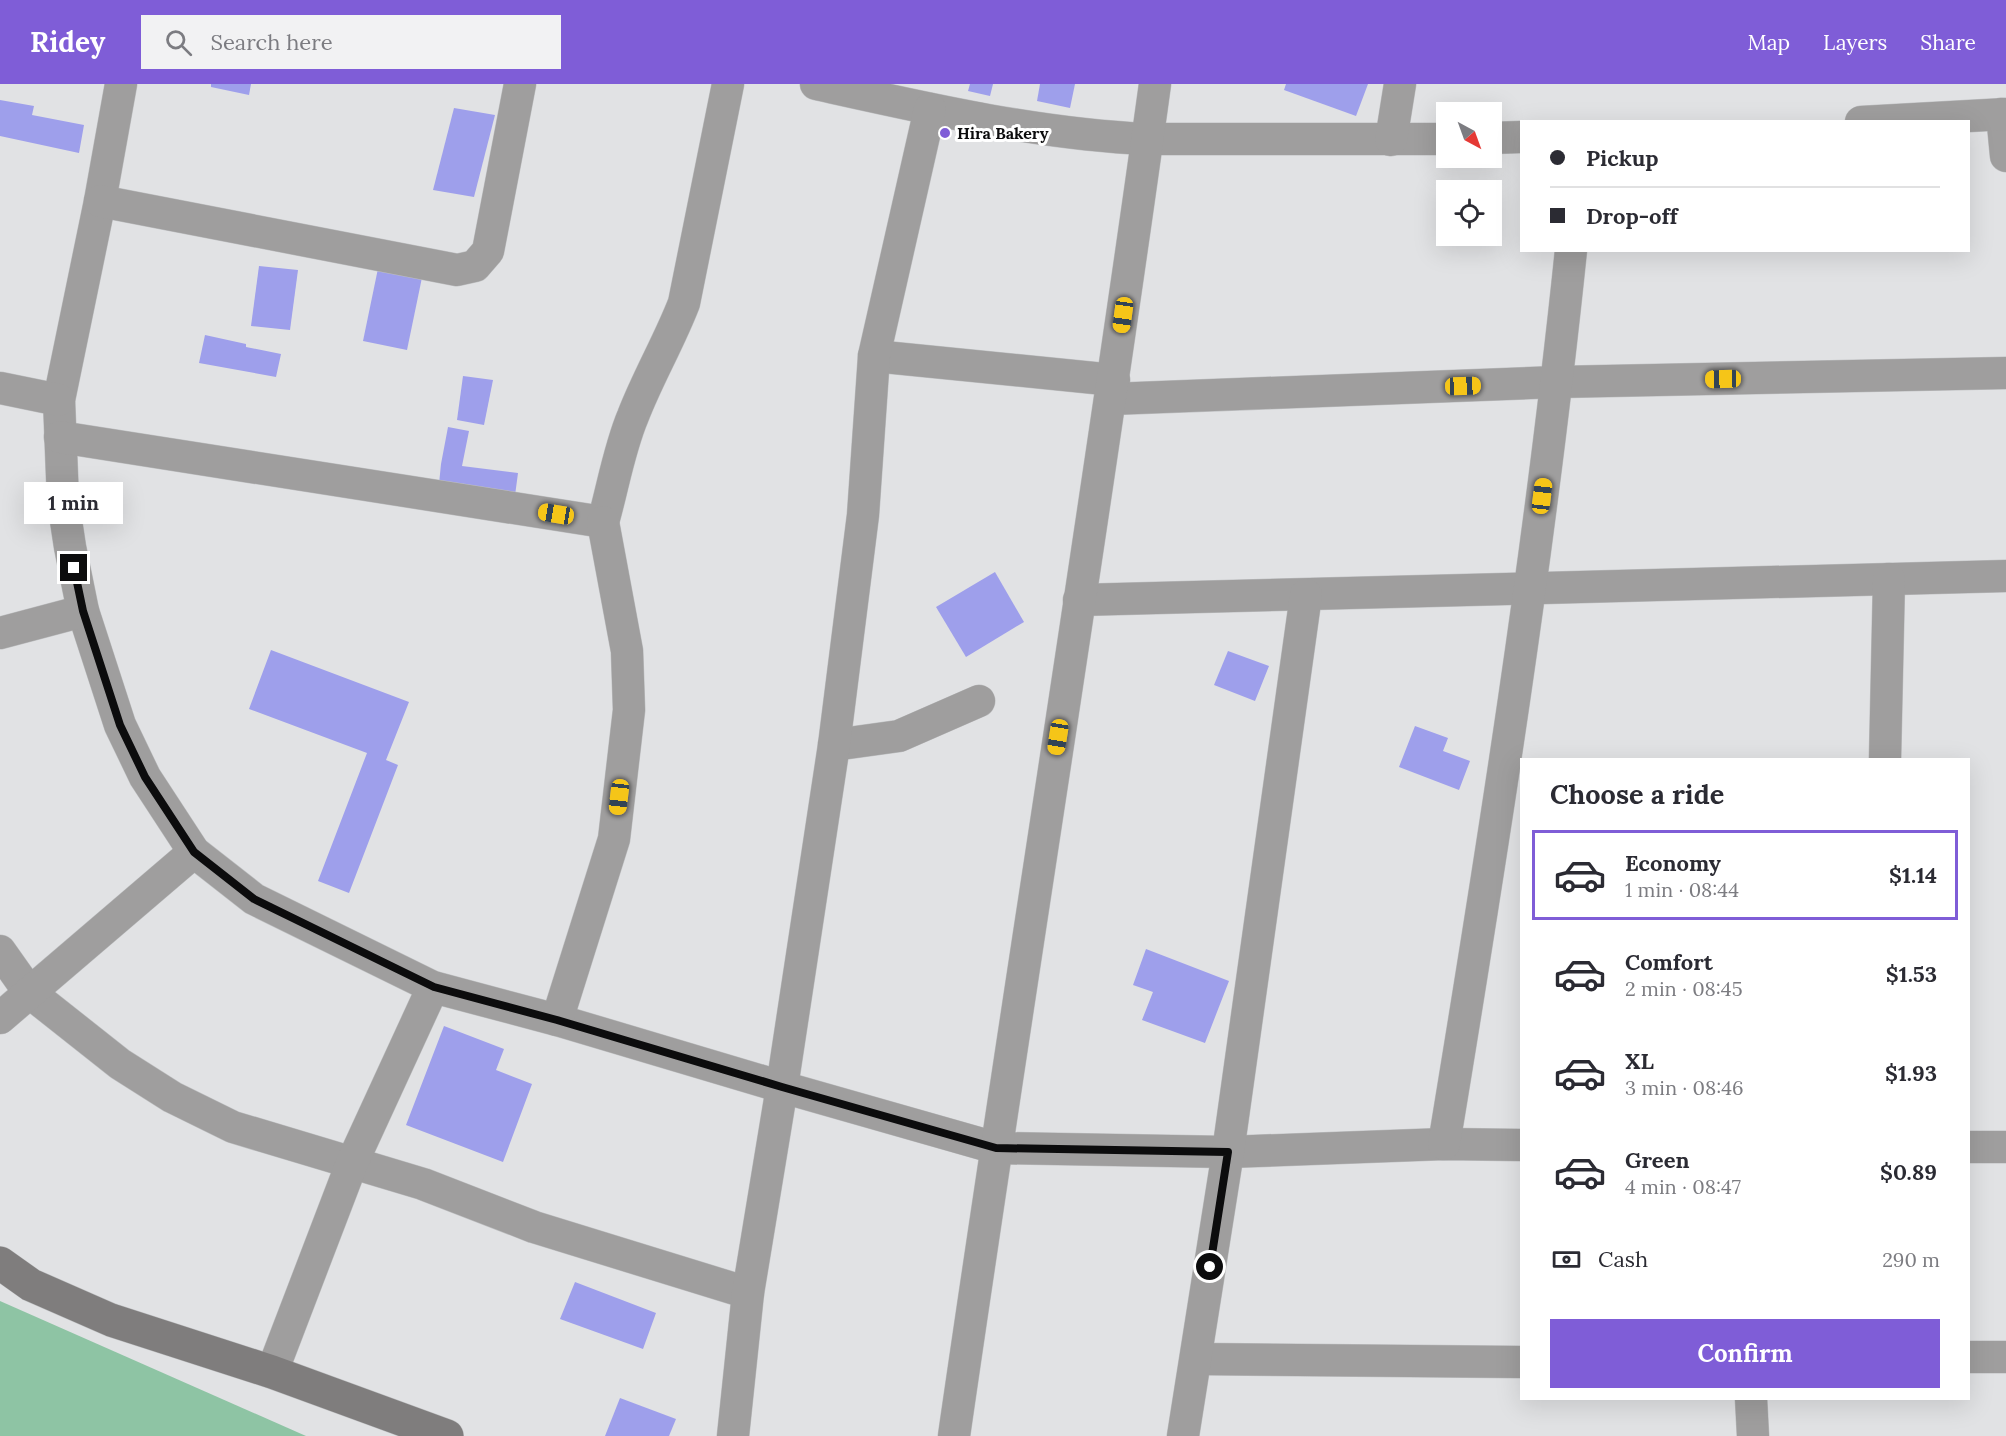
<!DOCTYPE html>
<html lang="en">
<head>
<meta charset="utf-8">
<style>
	body { margin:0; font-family:Lora,serif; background:#f2f2f3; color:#2b2b33; height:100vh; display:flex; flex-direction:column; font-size:22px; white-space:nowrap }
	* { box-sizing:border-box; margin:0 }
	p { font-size:20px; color:#7c7c81 }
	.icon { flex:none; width:33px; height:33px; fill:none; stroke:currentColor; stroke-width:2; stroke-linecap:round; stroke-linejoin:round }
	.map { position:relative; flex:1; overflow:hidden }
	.details { position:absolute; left:1520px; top:674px; width:450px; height:642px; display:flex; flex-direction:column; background:#fff; border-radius:0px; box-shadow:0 6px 24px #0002 }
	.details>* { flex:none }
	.guide { position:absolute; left:1520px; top:36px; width:450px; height:132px; border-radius:0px; box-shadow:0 6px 24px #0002; display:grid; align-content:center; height:132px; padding:0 30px; background:#fff }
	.needle { width:39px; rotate:139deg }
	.buttons { position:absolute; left:1436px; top:18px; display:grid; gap:12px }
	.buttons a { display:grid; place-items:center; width:66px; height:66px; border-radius:0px; background:#fff; box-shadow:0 6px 24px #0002; font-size:30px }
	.end { position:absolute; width:27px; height:27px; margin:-14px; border:8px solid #0c0c0d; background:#fff; box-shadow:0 0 0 3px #fff }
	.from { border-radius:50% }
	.bubble { position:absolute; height:42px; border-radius:0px; background:#fff; box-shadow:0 6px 24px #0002; font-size:20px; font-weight:800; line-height:42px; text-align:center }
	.car { position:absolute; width:18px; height:36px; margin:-18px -9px; border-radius:8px; box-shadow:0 0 4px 2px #0007; background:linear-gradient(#f5c518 24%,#345 0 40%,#f5c518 0 76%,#345 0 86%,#f5c518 0) }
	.guide b { display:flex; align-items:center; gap:21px; height:57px; font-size:22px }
	.guide b+b { border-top:2px solid #e1e1e2 }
	.guide i { width:15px; height:15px; background:#2b2b33 }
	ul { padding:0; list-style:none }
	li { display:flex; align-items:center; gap:18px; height:90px; margin:0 12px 9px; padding:0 18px; border:3px solid transparent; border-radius:0px }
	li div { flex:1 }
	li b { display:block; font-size:22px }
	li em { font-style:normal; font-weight:800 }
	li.current { border-color:#7f5dd7 }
	li>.icon { width:54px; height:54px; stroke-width:1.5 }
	h2 { padding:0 30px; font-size:27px; line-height:72px }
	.pay { display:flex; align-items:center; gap:15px; height:66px; padding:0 30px; font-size:22px }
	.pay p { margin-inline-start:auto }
	.primary-button { display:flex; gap:12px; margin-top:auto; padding:12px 30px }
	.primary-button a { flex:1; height:69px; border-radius:0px; background:#7f5dd7; color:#fff; font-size:24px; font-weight:800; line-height:69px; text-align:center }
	header { display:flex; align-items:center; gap:36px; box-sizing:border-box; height:84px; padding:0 30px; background:#7f5dd7; color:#fff }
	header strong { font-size:28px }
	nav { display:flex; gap:33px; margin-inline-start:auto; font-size:21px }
	.search { width:420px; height:54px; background:#f2f2f3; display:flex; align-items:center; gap:15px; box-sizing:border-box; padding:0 21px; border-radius:0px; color:#7c7c81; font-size:22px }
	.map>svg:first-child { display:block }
	.green { fill:#8ec4a4 }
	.building { fill:#9e9feb }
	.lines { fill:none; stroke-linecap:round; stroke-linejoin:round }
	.minor-casing { stroke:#bfc0c2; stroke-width:33 }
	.secondary-casing { stroke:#bfc0c2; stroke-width:34 }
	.minor { stroke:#9f9e9e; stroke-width:32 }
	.secondary { stroke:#7f7d7d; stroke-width:33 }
	.route { stroke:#0c0c0d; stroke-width:8 }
	.poi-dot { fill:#7f5dd7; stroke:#fff; stroke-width:2 }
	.labels { text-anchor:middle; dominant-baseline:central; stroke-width:6; stroke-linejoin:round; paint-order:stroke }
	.poi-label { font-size:16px; font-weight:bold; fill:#0c0c0d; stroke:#fff; text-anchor:start }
</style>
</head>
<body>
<header>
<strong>Ridey</strong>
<div class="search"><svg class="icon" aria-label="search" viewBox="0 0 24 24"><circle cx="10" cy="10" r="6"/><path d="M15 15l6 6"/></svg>Search here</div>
<nav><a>Map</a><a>Layers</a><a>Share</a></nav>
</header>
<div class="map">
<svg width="2006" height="1352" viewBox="0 0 2006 1352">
	<rect width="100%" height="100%" fill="#e1e2e4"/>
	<polygon class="green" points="0,1217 306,1352 0,1352"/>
	<g class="building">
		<polygon points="211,0 251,0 249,11 211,3"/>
		<polygon points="970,0 993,0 990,12 968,7"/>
		<polygon points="1040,0 1075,0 1070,24 1037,17"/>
		<polygon points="1286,0 1368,0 1356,32 1284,6"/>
		<polygon points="0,16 34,22 32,31 84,41 79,69 0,52"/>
		<polygon points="454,24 495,31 474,113 433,106"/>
		<polygon points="381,170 425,179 407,266 363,257"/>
		<polygon points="259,182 298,186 290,246 251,242"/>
		<polygon points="205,251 246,260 246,263 281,270 276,293 199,279"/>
		<polygon points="463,292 493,296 484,341 457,336"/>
		<polygon points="448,343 469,347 462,382 518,389 514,419 438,410 441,380"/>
		<polygon points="995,488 1024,538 966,573 936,523"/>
		<polygon points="271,566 409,618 386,676 398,681 349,809 318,797 367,669 249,625"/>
		<polygon points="1228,567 1269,582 1255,617 1214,601"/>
		<polygon points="1415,642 1448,654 1443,667 1470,677 1459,706 1399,683"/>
		<polygon points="1146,865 1229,897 1205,959 1142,936 1153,908 1133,901"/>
		<polygon points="444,942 504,965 496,986 532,1000 503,1078 406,1041"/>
		<polygon points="575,1198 656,1229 643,1265 560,1235"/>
		<polygon points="620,1314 676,1335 669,1352 605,1352"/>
	</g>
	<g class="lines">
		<defs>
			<g id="minor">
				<polyline points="121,0 100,117 59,316 63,417 70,463 83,527 120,641 145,693 194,768 254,815 433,903 557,936 782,1003 996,1064 1228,1068 1444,1060 1521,1061"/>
				<path d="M816,0C924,24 1036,50 1147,55H1446"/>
				<polyline points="2002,30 2006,72"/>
				<polyline points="1861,38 2006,30"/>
				<polyline points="1491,54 1521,53"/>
				<polyline points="1391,56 1400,0"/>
				<polyline points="100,117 457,186 475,182 488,167 520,0"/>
				<polyline points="874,272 1114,296"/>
				<polyline points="0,304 59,316"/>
				<polyline points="1111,315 1557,298 2006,289"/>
				<path d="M60,353L603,438C613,403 619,365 633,332C648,293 669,258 684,219L728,0"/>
				<polyline points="1079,516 2006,492"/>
				<polyline points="0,549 83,527"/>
				<polyline points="834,661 899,652 979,617"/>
				<polyline points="1885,675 1889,495"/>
				<polyline points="0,867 29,908 120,980 172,1013 233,1043 423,1100 534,1143 748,1209"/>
				<polyline points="0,934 194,768"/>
				<polyline points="557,936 614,755 629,626 627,567 603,438"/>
				<path d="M1444,1060C1493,763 1540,466 1571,166"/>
				<polyline points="1968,1063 2006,1063"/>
				<polyline points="1968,1273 2006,1273"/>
				<polyline points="1196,1275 1521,1278"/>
				<polyline points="272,1288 352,1079 433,903"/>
				<polyline points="1751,1314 1753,1352"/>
				<polyline points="733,1352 748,1209 782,1003 834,661 863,431 874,272 930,25"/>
				<path d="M954,1352C1019,901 1093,451 1155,0"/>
				<polyline points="1183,1352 1228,1068 1306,511"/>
			</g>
			<polyline id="secondary" points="0,1179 31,1201 111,1236 272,1288 447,1352"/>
		</defs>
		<use href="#minor" class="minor-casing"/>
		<use href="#secondary" class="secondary-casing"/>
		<use href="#minor" class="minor"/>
		<use href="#secondary" class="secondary"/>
	</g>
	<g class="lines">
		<polyline class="route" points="74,484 83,527 120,641 145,693 194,768 254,815 434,903 557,936 782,1003 996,1064 1228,1068 1210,1183"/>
	</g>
	<circle class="poi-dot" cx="945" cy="49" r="6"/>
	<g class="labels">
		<g class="poi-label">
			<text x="957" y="49">Hira Bakery</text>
		</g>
	</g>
</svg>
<div class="buttons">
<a><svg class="needle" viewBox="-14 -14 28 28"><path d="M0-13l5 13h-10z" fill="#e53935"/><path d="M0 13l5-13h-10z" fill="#7c7c81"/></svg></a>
<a><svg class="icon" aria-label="locate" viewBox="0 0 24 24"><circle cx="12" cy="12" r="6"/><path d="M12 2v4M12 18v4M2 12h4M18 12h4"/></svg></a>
</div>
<i class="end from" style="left:1210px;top:1183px"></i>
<i class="end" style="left:74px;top:484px"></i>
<div class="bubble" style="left:24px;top:398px;width:99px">1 min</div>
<i class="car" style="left:1123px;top:231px;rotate:188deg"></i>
<i class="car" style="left:1723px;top:295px;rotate:269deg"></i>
<i class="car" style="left:1463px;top:302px;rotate:88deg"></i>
<i class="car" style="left:1542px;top:412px;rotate:7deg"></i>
<i class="car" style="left:556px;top:430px;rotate:279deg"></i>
<i class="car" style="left:1058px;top:653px;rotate:189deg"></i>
<i class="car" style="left:619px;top:713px;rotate:187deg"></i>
<div class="guide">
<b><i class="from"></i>Pickup</b>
<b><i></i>Drop-off</b>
</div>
<section class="details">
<h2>Choose a ride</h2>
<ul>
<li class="current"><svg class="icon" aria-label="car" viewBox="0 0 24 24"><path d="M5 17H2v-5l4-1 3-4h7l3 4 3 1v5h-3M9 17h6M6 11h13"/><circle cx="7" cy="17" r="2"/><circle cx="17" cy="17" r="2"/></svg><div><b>Economy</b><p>1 min · 08:44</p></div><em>$1.14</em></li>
<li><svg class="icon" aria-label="car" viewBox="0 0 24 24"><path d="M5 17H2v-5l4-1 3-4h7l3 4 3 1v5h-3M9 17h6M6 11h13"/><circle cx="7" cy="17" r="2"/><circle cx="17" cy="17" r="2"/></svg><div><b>Comfort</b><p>2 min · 08:45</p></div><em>$1.53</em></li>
<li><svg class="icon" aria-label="car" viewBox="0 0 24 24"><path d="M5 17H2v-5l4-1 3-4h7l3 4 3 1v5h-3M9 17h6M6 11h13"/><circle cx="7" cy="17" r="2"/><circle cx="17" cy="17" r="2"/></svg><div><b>XL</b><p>3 min · 08:46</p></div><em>$1.93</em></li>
<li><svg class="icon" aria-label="car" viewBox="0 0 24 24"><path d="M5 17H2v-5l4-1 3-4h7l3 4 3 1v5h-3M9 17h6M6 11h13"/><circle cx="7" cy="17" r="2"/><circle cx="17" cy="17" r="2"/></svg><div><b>Green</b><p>4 min · 08:47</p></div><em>$0.89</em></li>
</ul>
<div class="pay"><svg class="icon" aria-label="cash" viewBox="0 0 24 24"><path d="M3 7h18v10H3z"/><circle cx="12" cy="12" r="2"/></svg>Cash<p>290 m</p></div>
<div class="primary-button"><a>Confirm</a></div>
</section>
</div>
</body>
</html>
